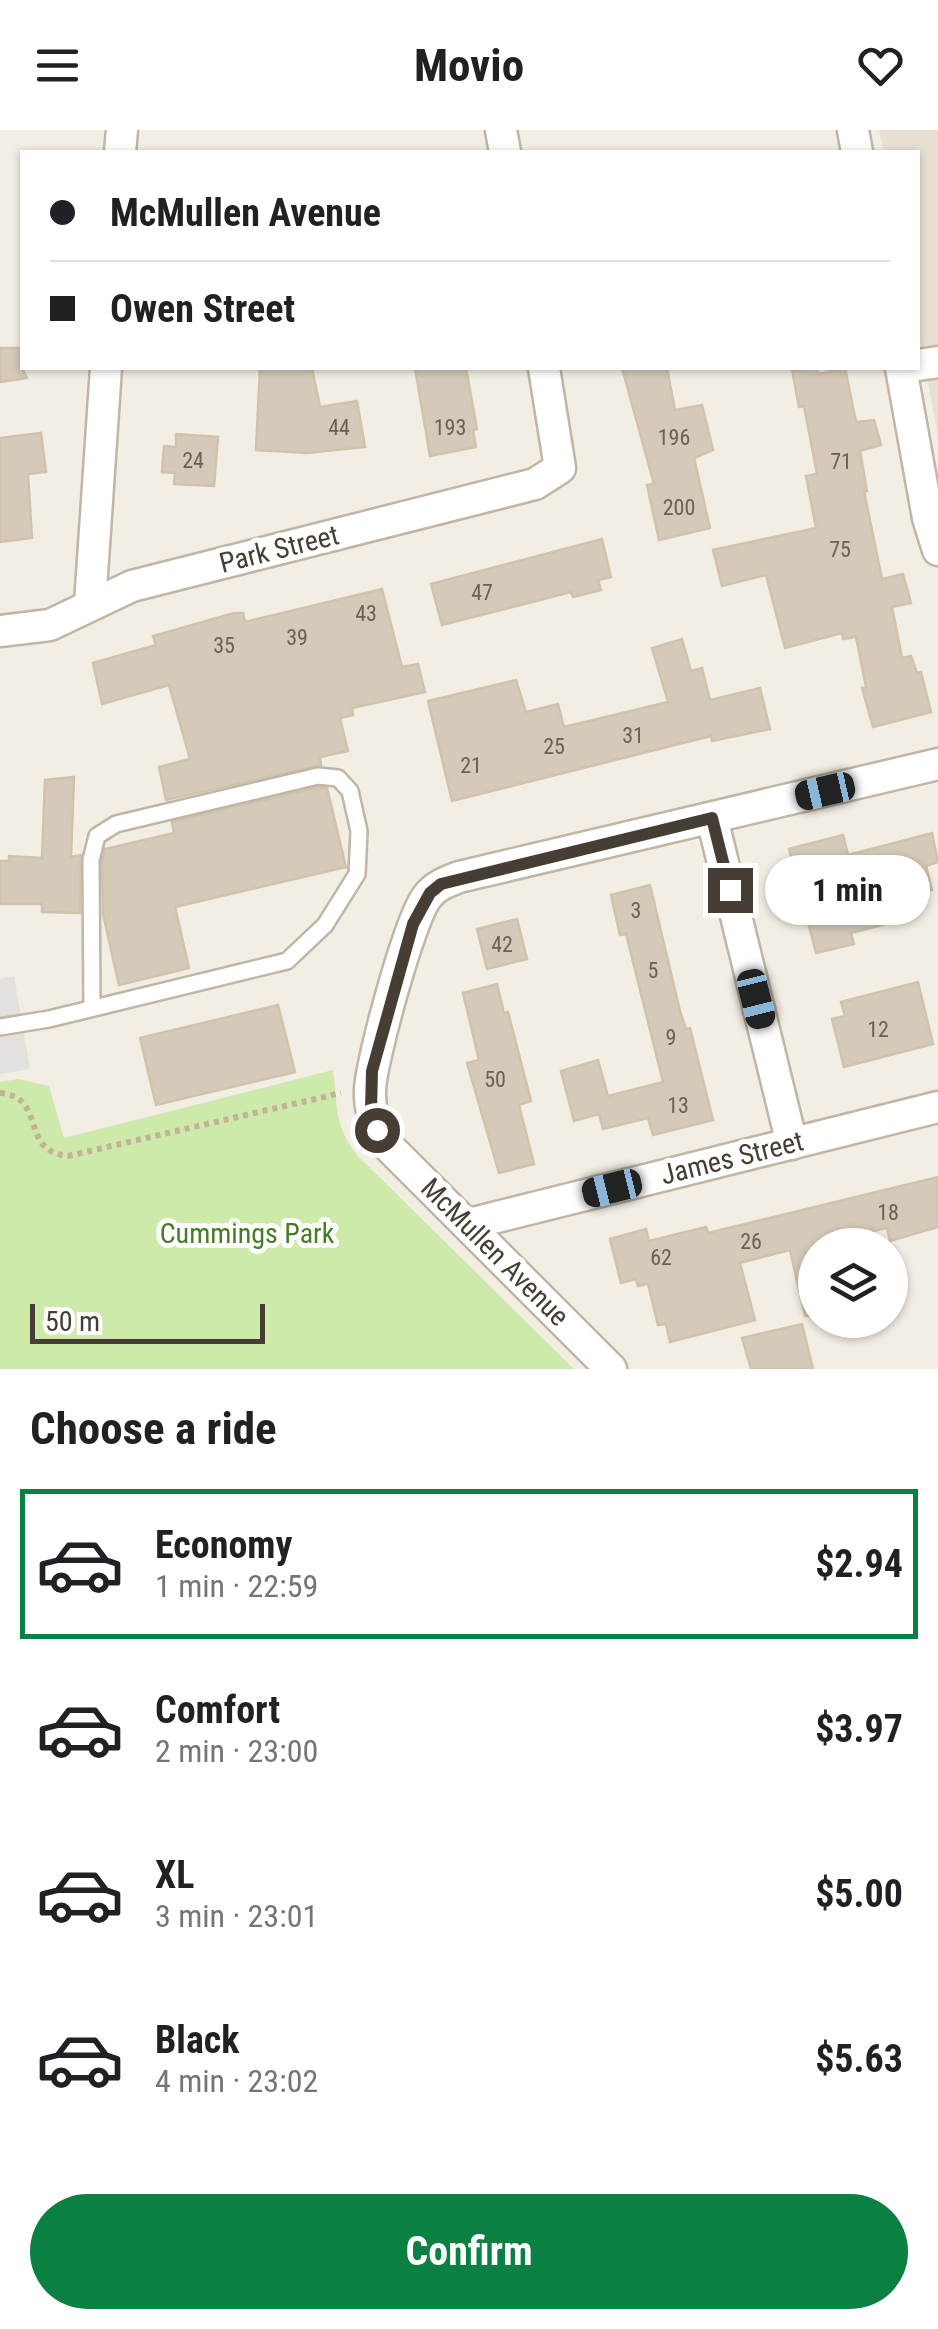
<!DOCTYPE html>
<html lang="en">
<head>
<meta charset="utf-8">
<style>
	body { margin:0; font-family:"Roboto Condensed",sans-serif; background:#f6f6f6; color:#202124; height:100vh; display:flex; flex-direction:column; font-size:38px; white-space:nowrap }
	* { box-sizing:border-box; margin:0 }
	p { font-size:32px; color:#757577 }
	.icon { flex:none; width:55px; height:55px; fill:none; stroke:currentColor; stroke-width:2; stroke-linecap:round; stroke-linejoin:round }
	.map { position:relative; height:1239px; overflow:hidden }
	.details { display:flex; flex-direction:column; background:#fff; flex:1 }
	.details>* { flex:none }
	.top-card { position:absolute; left:20px; top:20px; width:900px; height:220px; border-radius:0px; box-shadow:0 2px 8px #0004; display:grid; align-content:center; height:220px; padding:0 30px; background:#fff }
	.controls { position:absolute; left:798px; top:1098px; display:grid; gap:20px }
	.controls a { display:grid; place-items:center; width:110px; height:110px; border-radius:50%; background:#fff; box-shadow:0 2px 8px #0004; font-size:50px }
	.scale { position:absolute; left:30px; bottom:25px; width:235px; box-sizing:border-box; padding-left:10px; border:5px solid #463e34; border-top:0; font-size:28px; line-height:35px; white-space:nowrap; color:#463e34; -webkit-text-stroke:8px #fff; paint-order:stroke }
	.end { position:absolute; width:45px; height:45px; margin:-22px; border:12px solid #463e34; background:#fff; box-shadow:0 0 0 5px #fff }
	.from { border-radius:50% }
	.bubble { position:absolute; height:70px; border-radius:35px; background:#fff; box-shadow:0 2px 8px #0004; font-size:32px; font-weight:700; line-height:70px; text-align:center }
	.car { position:absolute; width:30px; height:60px; margin:-30px -15px; border-radius:12px; box-shadow:0 0 8px 2px #0007; background:linear-gradient(#222 24%,#8ab4d8 0 40%,#222 0 76%,#8ab4d8 0 86%,#222 0) }
	.top-card b { display:flex; align-items:center; gap:35px; height:95px; font-size:38px }
	.top-card b+b { border-top:2px solid #e0e0e0 }
	.top-card i { width:25px; height:25px; background:#202124 }
	ul { padding:0; list-style:none }
	li { display:flex; align-items:center; gap:30px; height:150px; margin:0 20px 15px; padding:0 10px; border:5px solid transparent; border-radius:0px }
	li div { flex:1 }
	li b { display:block; font-size:38px }
	li em { font-style:normal; font-weight:700 }
	li.active { border-color:#0b8043 }
	li>.icon { width:90px; height:90px; stroke-width:1.5 }
	h2 { padding:0 30px; font-size:45px; line-height:120px }
	.action { display:flex; gap:20px; margin-top:auto; padding:20px 30px }
	.action a { flex:1; height:115px; border-radius:60px; background:#0b8043; color:#fff; font-size:40px; font-weight:700; line-height:115px; text-align:center }
	header { display:flex; justify-content:space-between; align-items:center; height:130px; padding:0 30px; background:#fff; font-size:45px; font-weight:700 }
	.map>svg:first-child { display:block }
	.residential { fill:#e7e0d2 }
	.green { fill:#ceeaaa }
	.parking { fill:#e3e1dd }
	.building { fill:#d5cab9; stroke:#d0c2ac; stroke-width:2.5 }
	.lines { fill:none; stroke-linecap:round; stroke-linejoin:round }
	.lane-casing { stroke:#bfb6a6; stroke-width:20 }
	.street-casing { stroke:#bfb6a6; stroke-width:35 }
	.path { stroke:#c2b297; stroke-width:6; stroke-dasharray:5 5; stroke-linecap:butt }
	.lane { stroke:#fff; stroke-width:15 }
	.street { stroke:#fff; stroke-width:30 }
	.route { stroke:#463e34; stroke-width:12 }
	.labels { text-anchor:middle; dominant-baseline:central; stroke-width:10; stroke-linejoin:round; paint-order:stroke }
	.number-label { font-size:22px; fill:#6a6155 }
	.street-label { font-size:28px; fill:#463e34; stroke:#fff }
	.park-label { font-size:28px; fill:#467a24; stroke:#fff }
</style>
</head>
<body>
<header><svg class="icon" aria-label="menu" viewBox="0 0 24 24"><path d="M4 6h16M4 12h16M4 18h16"/></svg>Movio<svg class="icon" aria-label="heart" viewBox="0 0 24 24"><path d="M12 20l-8-8c-3-5 5-10 8-4 3-6 11-1 8 4z"/></svg></header>
<div class="map">
<svg width="938" height="1239" viewBox="0 0 938 1239">
	<rect width="100%" height="100%" fill="#f3eee4"/>
	<polygon class="residential" points="879,0 938,0 938,306 918,199 918,22 884,22"/>
	<path class="green" d="M333,940C338,977 333,993 357,1025L574,1239H0V952L18,949L49,956L64,1008Z"/>
	<polygon class="parking" points="14,846 30,939 0,944 0,849"/>
	<g class="building">
		<polygon points="0,218 22,218 22,238 27,248 0,252"/>
		<polygon points="260,238 312,238 320,277 357,271 365,317 307,323 256,320"/>
		<polygon points="415,238 466,238 477,299 473,300 476,317 430,326"/>
		<polygon points="622,238 667,238 675,280 702,275 713,320 694,328 710,398 659,410 647,355 654,354"/>
		<polygon points="817,238 818,244 845,238 856,292 874,290 881,315 860,321 867,361 864,361 882,449 903,444 911,473 892,477 902,528 911,526 917,543 921,542 931,582 873,597 862,558 866,557 856,507 843,509 842,503 785,518 766,445 722,456 713,420 816,398 806,346 817,344 804,276 799,277 792,240"/>
		<polygon points="41,303 46,342 28,344 32,408 0,412 0,308"/>
		<polygon points="176,304 218,307 214,356 174,354 175,343 162,342 164,316 176,317"/>
		<polygon points="602,409 611,447 598,450 601,460 573,467 571,462 442,495 431,454"/>
		<polygon points="382,459 402,537 418,534 425,562 352,578 353,585 340,588 348,621 320,627 321,635 166,670 159,637 190,629 169,555 102,574 93,533 156,515 153,506 234,483 243,483 245,492"/>
		<polygon points="682,509 691,541 702,538 710,570 760,558 770,599 712,611 711,606 452,671 428,571 516,550 526,582 558,574 564,597 668,572 652,518"/>
		<polygon points="74,647 71,727 81,725 80,783 42,782 42,774 0,774 0,731 9,731 9,726 42,728 45,650"/>
		<polygon points="319,657 327,658 346,737 175,777 189,838 119,855 103,784 102,731 105,719 174,703 172,692"/>
		<polygon points="932,703 938,732 926,736 932,760 911,765 916,786 851,803 854,814 816,823 789,719 843,705 848,725"/>
		<polygon points="650,755 680,881 686,899 690,898 713,990 653,1005 648,988 603,999 599,984 574,991 561,941 598,930 608,966 663,952 626,804 620,805 611,765"/>
		<polygon points="517,789 527,829 487,839 477,799"/>
		<polygon points="918,852 933,914 844,937 832,889 845,886 841,872"/>
		<polygon points="497,854 504,883 508,882 531,971 519,975 534,1034 499,1043 467,933 479,930 463,863"/>
		<polygon points="278,875 295,942 156,975 140,908"/>
		<polygon points="938,1047 938,1097 890,1111 887,1098 815,1114 815,1185 805,1186 790,1120 740,1133 755,1190 670,1212 666,1194 658,1195 648,1154 638,1156 636,1149 621,1153 610,1109 646,1099 649,1111 706,1097 708,1103"/>
		<polygon points="802,1194 813,1239 751,1239 742,1208"/>
	</g>
	<g class="lines">
		<defs>
			<polyline id="lane" points="0,897 49,889 287,831 325,795 357,744 359,701 350,661 338,648 318,646 116,694 97,706 91,730 92,877"/>
			<g id="street">
				<polyline points="501,0 505,22"/>
				<polyline points="853,0 857,22"/>
				<polyline points="120,22 122,0"/>
				<polyline points="918,235 938,232"/>
				<polyline points="901,238 928,388 938,420"/>
				<polyline points="90,474 106,238"/>
				<polyline points="0,501 50,495 132,456 535,354 560,338 544,238"/>
				<polyline points="712,688 792,1014"/>
				<polyline points="469,1094 938,977"/>
				<path d="M611,1239L384,1012C375,996 369,979 370,960C371,931 410,788 427,767C435,756 446,752 459,747L938,634"/>
			</g>
		</defs>
		<use href="#lane" class="lane-casing"/>
		<use href="#street" class="street-casing"/>
		<path class="path" d="M0,963C48,967 18,1021 68,1026L341,963"/>
		<use href="#lane" class="lane"/>
		<use href="#street" class="street"/>
	</g>
	<g class="lines">
		<polyline class="route" points="377,1000 371,980 372,941 413,794 430,763 441,754 712,688 730,760"/>
	</g>
	<g class="labels">
		<g class="number-label">
			<text x="339" y="297">44</text>
			<text x="450" y="297">193</text>
			<text x="674" y="307">196</text>
			<text x="193" y="330">24</text>
			<text x="841" y="331">71</text>
			<text x="679" y="377">200</text>
			<text x="840" y="419">75</text>
			<text x="482" y="462">47</text>
			<text x="366" y="483">43</text>
			<text x="297" y="507">39</text>
			<text x="224" y="515">35</text>
			<text x="633" y="605">31</text>
			<text x="554" y="616">25</text>
			<text x="471" y="635">21</text>
			<text x="636" y="780">3</text>
			<text x="502" y="814">42</text>
			<text x="653" y="840">5</text>
			<text x="878" y="899">12</text>
			<text x="671" y="907">9</text>
			<text x="495" y="949">50</text>
			<text x="678" y="975">13</text>
			<text x="888" y="1082">18</text>
			<text x="751" y="1111">26</text>
			<text x="661" y="1127">62</text>
		</g>
		<g class="street-label">
			<text transform="translate(279 419) rotate(-14)">Park Street</text>
			<text transform="translate(732 1028) rotate(-14)">James Street</text>
			<text transform="translate(495 1122) rotate(45)">McMullen Avenue</text>
		</g>
		<g class="park-label">
			<text x="247" y="1103">Cummings Park</text>
		</g>
	</g>
</svg>
<div class="controls">
<a><svg class="icon" aria-label="layers" viewBox="0 0 24 24"><path d="M12 4l9 5-9 5-9-5zM3 14l9 5 9-5"/></svg></a>
</div>
<div class="scale">50 m</div>
<i class="end from" style="left:377px;top:1000px"></i>
<i class="end" style="left:730px;top:760px"></i>
<div class="bubble" style="left:765px;top:725px;width:165px">1 min</div>
<i class="car" style="left:825px;top:661px;rotate:257deg"></i>
<i class="car" style="left:756px;top:869px;rotate:166deg"></i>
<i class="car" style="left:612px;top:1058px;rotate:256deg"></i>
<div class="top-card">
<b><i class="from"></i>McMullen Avenue</b>
<b><i></i>Owen Street</b>
</div>
</div>
<section class="details">
<h2>Choose a ride</h2>
<ul>
<li class="active"><svg class="icon" aria-label="car" viewBox="0 0 24 24"><path d="M5 17H2v-5l4-1 3-4h7l3 4 3 1v5h-3M9 17h6M6 11h13"/><circle cx="7" cy="17" r="2"/><circle cx="17" cy="17" r="2"/></svg><div><b>Economy</b><p>1 min · 22:59</p></div><em>$2.94</em></li>
<li><svg class="icon" aria-label="car" viewBox="0 0 24 24"><path d="M5 17H2v-5l4-1 3-4h7l3 4 3 1v5h-3M9 17h6M6 11h13"/><circle cx="7" cy="17" r="2"/><circle cx="17" cy="17" r="2"/></svg><div><b>Comfort</b><p>2 min · 23:00</p></div><em>$3.97</em></li>
<li><svg class="icon" aria-label="car" viewBox="0 0 24 24"><path d="M5 17H2v-5l4-1 3-4h7l3 4 3 1v5h-3M9 17h6M6 11h13"/><circle cx="7" cy="17" r="2"/><circle cx="17" cy="17" r="2"/></svg><div><b>XL</b><p>3 min · 23:01</p></div><em>$5.00</em></li>
<li><svg class="icon" aria-label="car" viewBox="0 0 24 24"><path d="M5 17H2v-5l4-1 3-4h7l3 4 3 1v5h-3M9 17h6M6 11h13"/><circle cx="7" cy="17" r="2"/><circle cx="17" cy="17" r="2"/></svg><div><b>Black</b><p>4 min · 23:02</p></div><em>$5.63</em></li>
</ul>
<div class="action"><a>Confirm</a></div>
</section>
</body>
</html>
